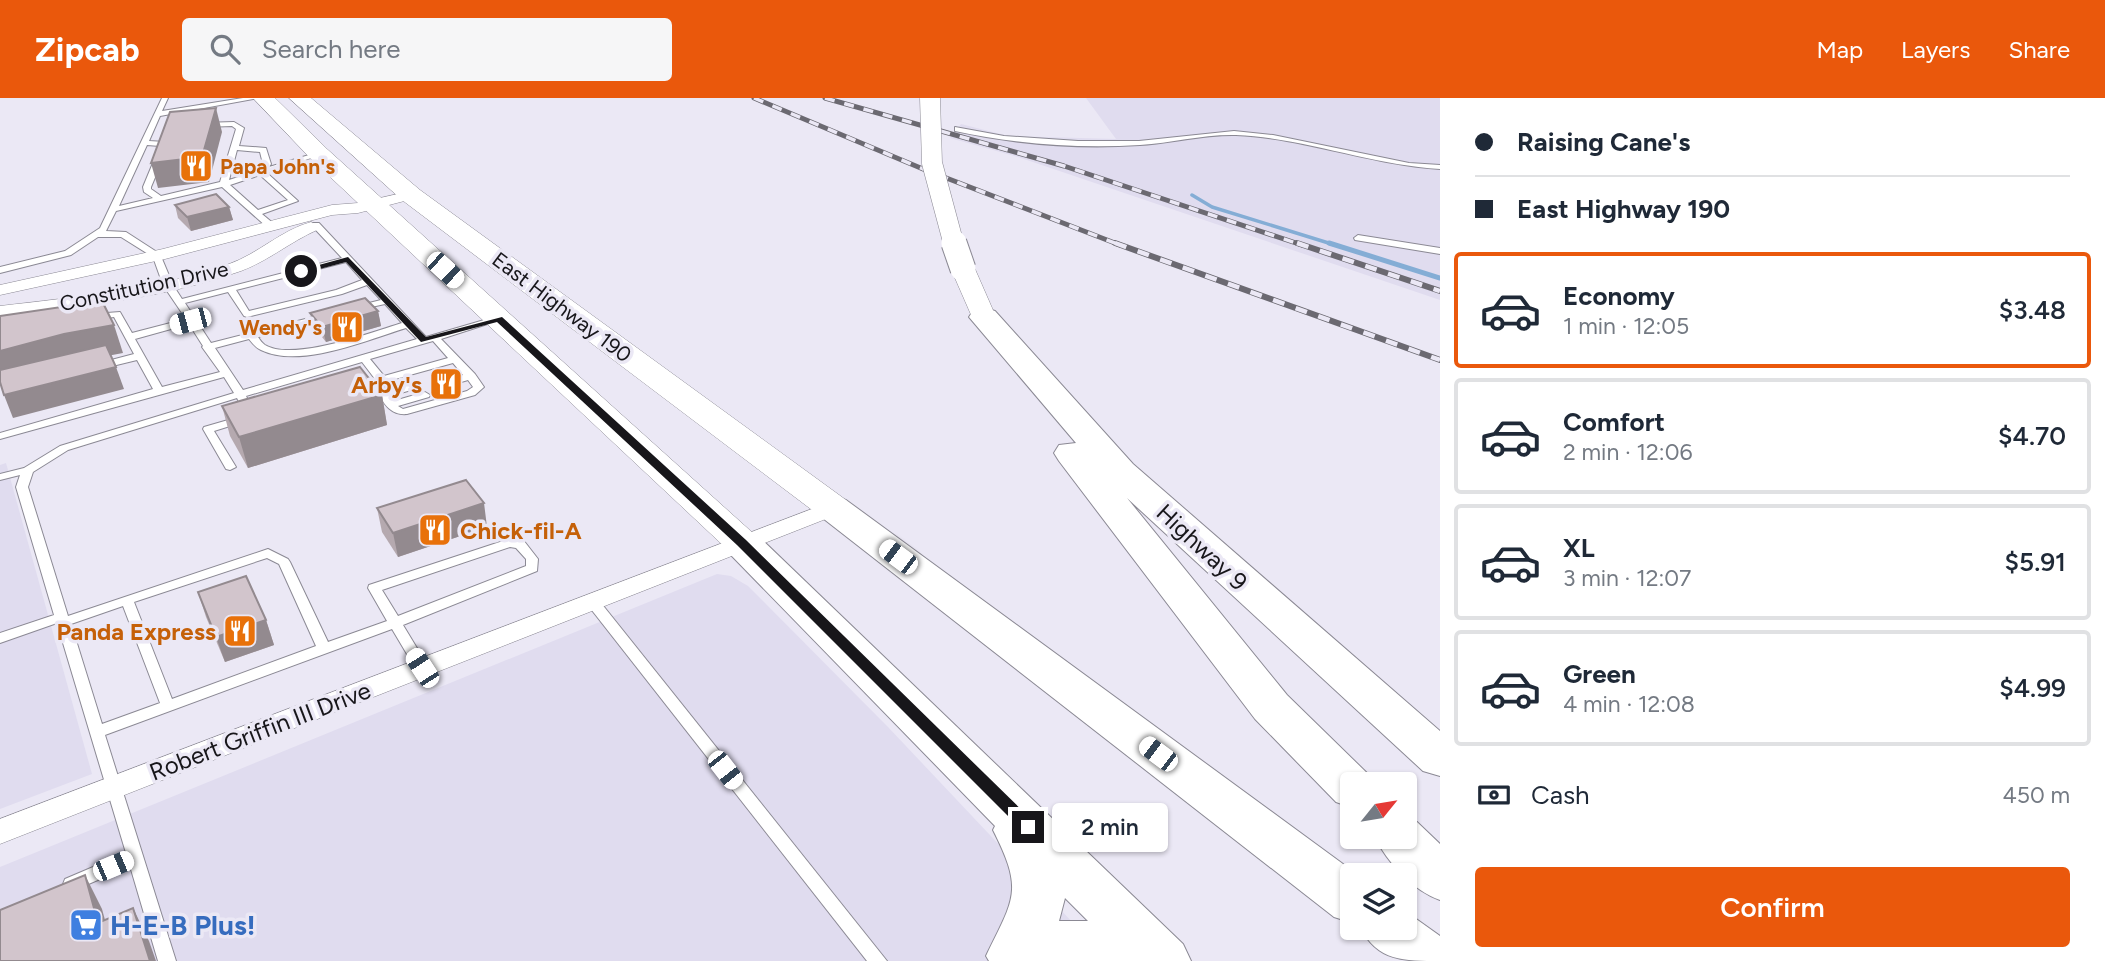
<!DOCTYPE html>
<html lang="en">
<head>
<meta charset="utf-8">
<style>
	body { margin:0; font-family:Figtree,sans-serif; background:#f6f6f7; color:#1f2937; height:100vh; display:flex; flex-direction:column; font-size:26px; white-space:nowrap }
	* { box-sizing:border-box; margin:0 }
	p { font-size:23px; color:#747a83 }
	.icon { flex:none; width:38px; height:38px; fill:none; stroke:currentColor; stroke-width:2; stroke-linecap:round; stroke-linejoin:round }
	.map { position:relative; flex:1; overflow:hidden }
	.drawer { display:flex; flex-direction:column; background:#fff; width:665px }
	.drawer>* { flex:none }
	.top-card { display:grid; align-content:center; height:154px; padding:0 35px; background:#fff }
	.needle { width:46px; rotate:60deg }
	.fabs { position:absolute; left:1340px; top:674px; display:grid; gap:14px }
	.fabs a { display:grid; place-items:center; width:77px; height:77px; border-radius:7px; background:#fff; box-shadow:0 2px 5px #0004; font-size:35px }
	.end { position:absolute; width:32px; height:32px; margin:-16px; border:9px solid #17161a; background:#fff; box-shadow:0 0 0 4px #fff }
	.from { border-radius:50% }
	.bubble { position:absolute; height:49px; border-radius:7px; background:#fff; box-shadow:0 2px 5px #0004; font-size:23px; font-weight:600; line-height:49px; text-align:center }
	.car { position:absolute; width:21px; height:42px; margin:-21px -10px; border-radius:9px; box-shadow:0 0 5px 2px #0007; background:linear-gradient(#fff 24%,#345 0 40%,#fff 0 76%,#345 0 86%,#fff 0) }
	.top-card b { display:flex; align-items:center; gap:24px; height:66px; font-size:26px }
	.top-card b+b { border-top:2px solid #e0e1e3 }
	.top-card i { width:18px; height:18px; background:#1f2937 }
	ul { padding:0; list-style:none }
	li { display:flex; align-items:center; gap:21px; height:116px; margin:0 14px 10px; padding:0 21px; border:4px solid #e0e1e3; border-radius:7px }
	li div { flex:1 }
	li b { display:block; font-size:26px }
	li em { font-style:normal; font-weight:600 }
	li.selected { border-color:#ea580c }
	li>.icon { width:63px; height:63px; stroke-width:1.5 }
	.pay { display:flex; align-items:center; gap:18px; height:77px; padding:0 35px; font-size:26px }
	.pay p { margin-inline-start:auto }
	.action { display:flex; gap:14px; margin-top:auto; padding:14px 35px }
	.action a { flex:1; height:80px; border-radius:7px; background:#ea580c; color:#fff; font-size:28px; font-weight:600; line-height:80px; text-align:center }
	header { display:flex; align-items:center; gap:42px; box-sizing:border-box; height:98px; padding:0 35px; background:#ea580c; color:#fff }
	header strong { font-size:33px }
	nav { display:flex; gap:38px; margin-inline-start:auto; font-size:24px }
	.search { width:490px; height:63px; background:#f6f6f7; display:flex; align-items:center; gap:18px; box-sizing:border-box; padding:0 24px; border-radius:7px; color:#747a83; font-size:26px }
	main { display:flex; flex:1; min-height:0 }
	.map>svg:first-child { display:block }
	.built { fill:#e0dcef }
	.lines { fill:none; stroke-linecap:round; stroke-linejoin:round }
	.stream-far1 { stroke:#84add5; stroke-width:3.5 }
	.stream { stroke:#84add5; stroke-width:5 }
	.service-casing { stroke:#8b8994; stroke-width:2 }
	.minor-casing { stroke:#8b8994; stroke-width:1 }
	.secondary-casing { stroke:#8b8994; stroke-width:1 }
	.primary-casing { stroke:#8b8994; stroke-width:1 }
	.motorway-casing { stroke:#8b8994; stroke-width:2 }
	.service { fill:#fff; fill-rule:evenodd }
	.minor { fill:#fff; fill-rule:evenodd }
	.secondary { fill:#fff; fill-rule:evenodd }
	.primary { fill:#fff; fill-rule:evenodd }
	.motorway { fill:#fff; fill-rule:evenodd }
	.rail-far1-casing { stroke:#6b6971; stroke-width:5 }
	.rail-casing { stroke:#6b6971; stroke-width:6 }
	.rail-far1 { stroke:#ebe8f5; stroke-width:3.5; stroke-dasharray:10; stroke-linecap:butt }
	.rail { stroke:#ebe8f5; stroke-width:4.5; stroke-dasharray:12; stroke-linecap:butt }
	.secondary-bridge-far1-casing { stroke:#8b8994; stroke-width:21; stroke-linecap:butt }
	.secondary-bridge-casing { stroke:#8b8994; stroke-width:27; stroke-linecap:butt }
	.secondary-bridge-far1 { stroke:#fff; stroke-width:20 }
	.secondary-bridge { stroke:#fff; stroke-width:25 }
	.wall { fill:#b5a9af }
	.shaded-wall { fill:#938a8f }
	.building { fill:#d2c5cc; stroke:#938a8f; stroke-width:2 }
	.route { fill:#17161a }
	.labels { text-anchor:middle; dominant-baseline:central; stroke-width:7; stroke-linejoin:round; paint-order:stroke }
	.far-food-label { font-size:21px; font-weight:bold; fill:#c56008; stroke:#ebe8f5; text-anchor:start }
	.far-street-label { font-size:21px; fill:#17161a; stroke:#ebe8f5 }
	.food-label { font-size:24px; font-weight:bold; fill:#c56008; stroke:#ebe8f5; text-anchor:end }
	.street-label { font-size:24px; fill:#17161a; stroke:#ebe8f5 }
	.near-shop-label { font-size:28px; font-weight:bold; fill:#366cbe; stroke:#ebe8f5; text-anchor:start }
</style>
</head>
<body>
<header>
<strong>Zipcab</strong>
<div class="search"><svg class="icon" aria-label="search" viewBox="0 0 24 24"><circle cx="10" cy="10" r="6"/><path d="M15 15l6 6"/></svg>Search here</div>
<nav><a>Map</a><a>Layers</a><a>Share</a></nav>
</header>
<main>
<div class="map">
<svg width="1440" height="863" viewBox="0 0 1440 863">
	<rect width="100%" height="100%" fill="#ebe8f5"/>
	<g class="built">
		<polygon points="1086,0 1440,0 1440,202 1018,59 950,40 961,26 1008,38 1116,41"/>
		<polygon points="6,365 92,676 0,711 0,367"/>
		<polygon points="717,476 731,478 748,488 888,629 1109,863 0,863 0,769"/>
	</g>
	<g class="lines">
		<polyline class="stream-far1" points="1192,97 1212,109 1335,147"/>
		<polyline class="stream" points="1329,145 1440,180"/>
		<defs>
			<g id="service">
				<path d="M162,0H168L162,13L243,0H259L160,18L149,43L165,44L169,46L151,89V91L161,98L220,84L236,31L232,28L205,29H202V25L234,24L244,30L239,48L266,50L271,66L269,69L319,54L323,56L267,75L298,103L262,116L274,126V130H268L222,89L116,113L106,133L126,134L160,156L173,187L182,201L342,160L313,129V125H319L426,239L498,218L503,221L441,241L475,276L484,289L475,297L407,316C388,318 382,301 373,288L357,292L353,291L352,289L353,287L375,281L362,264L246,298L248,302L247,304H239L237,300L68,352L33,374L28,389L68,518L268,451L288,461L290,464L328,544L387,523L368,490L369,487L509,441L524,443L538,461L537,473L403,527L429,570L427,573H417L392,531L105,637L176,863H158L130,768L77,791L71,793L65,791L63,786L65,781L126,755L57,525L0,545V535L54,517L16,389L20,377L0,382V376L24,370L60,348L234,295L224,279L0,341V335L153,291L137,262L100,271L96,270V266L134,256L114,219L94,222L89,219L94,216L120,214L132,235L186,221L163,187L153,159L121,139H98L71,157L0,175V169L65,153L100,130ZM147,47L160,48L143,89L144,94L153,100L119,108ZM237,52L260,54L263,66L260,72L229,82ZM260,77L288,102L258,112L230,87ZM346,164L362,182L336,192L249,213L236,192ZM367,187L381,202L353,209V213L385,206L402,225C372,234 293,264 265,247C262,245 260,242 258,239L332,220V216L329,215L211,245L185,205L228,194L244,218L247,219L342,196ZM189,226L203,248L202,249L220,274L162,289L135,241ZM406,230L417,241L243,292L215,250L249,241C252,245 256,250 261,252C300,271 367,242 406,230ZM433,243L448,260L384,278L370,261ZM453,265L463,277L437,285L436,287L441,290L468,282L473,289L467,293L403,311L398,308L429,299L430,297L425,294L394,303L390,298L422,289V285L418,284L387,293L381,285ZM510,449L516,450L526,461V468L398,518L382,492ZM267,460L279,466L316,548L172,601L134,504ZM123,508L160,605L102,626L71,526Z"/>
				<path d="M955,29L1004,38L1078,43H1139L1234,33L1273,37L1409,65L1440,67V71C1371,67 1305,40 1236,37C1204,36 1172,45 1140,47C1079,51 1015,46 955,33Z"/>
				<polygon points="1358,137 1440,150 1440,156 1355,142 1354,140"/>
				<polygon points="242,318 247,321 246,323 214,333 236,369 230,372 226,371 203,331 204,329"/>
				<polygon points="592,499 597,500 887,863 867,863 587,506 585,503"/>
			</g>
			<g id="minor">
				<polygon points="411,93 418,97 416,100 358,115 332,117 165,161 0,197 0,187 163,151 332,107 358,105"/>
				<path d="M311,124L319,129L317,132C290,144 268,163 241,173C164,200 81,209 0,218V208C77,199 156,191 229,166C258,156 281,132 311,124Z"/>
				<polygon points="833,403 844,410 841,415 0,746 0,721"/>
			</g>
			<polygon id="secondary" points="963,164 971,166 975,171 996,219 993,224 975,224 972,219 951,171 955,166"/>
			<g id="primary">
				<polygon points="253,0 275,0 327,51 754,436 760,444 754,452 741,456 728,452 311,61"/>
				<polygon points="289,0 311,0 420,92 846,402 851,410 846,418 833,421 820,418 402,102"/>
			</g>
			<g id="motorway">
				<polygon points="984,210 995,213 1133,366 1440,633 1440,678 1423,673 1127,400 1287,597 1370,678 1375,686 1353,686 1353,710 1336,704 1255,621 1059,363 1054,355 1059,347 1076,345 969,219 973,213"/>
				<polygon points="833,399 846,402 1358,777 1353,777 1353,825 1334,819 820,418 814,410 820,402"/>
				<path d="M741,432L755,435L1183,846L1191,863H989L986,858C1014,800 1024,793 993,732L995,728L727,453L722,444L727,435ZM1065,800L1088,823H1059Z"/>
				<path d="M1405,720L1417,724L1440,746V802C1412,792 1388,765 1374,738H1405Z"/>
				<path d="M1405,813L1440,838V863C1404,863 1377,863 1361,830H1405Z"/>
			</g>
		</defs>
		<use href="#service" class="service-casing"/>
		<use href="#minor" class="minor-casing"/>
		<use href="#secondary" class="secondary-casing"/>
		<use href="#primary" class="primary-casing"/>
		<use href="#motorway" class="motorway-casing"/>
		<use href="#service" class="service"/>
		<use href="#minor" class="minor"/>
		<use href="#secondary" class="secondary"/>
		<use href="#primary" class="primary"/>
		<use href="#motorway" class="motorway"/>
		<defs>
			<g id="rail-far1">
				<polyline points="754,0 923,71 1120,147"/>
				<polyline points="825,0 1064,68 1302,147"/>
			</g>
			<g id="rail">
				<polyline points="1115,145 1440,262"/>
				<polyline points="1297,145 1440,193"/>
			</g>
		</defs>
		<use href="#rail-far1" class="rail-far1-casing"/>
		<use href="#rail" class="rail-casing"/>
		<use href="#rail-far1" class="rail-far1"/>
		<use href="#rail" class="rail"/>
		<defs>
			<polyline id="secondary-bridge-far1" points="930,0 932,65 954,147"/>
			<polyline id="secondary-bridge" points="954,145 963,171"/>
		</defs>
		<use href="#secondary-bridge-far1" class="secondary-bridge-far1-casing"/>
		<use href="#secondary-bridge" class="secondary-bridge-casing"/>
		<use href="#secondary-bridge-far1" class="secondary-bridge-far1"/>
		<use href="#secondary-bridge" class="secondary-bridge"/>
	</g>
	<g class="wall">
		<polygon points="175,107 229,109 233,122 191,133 178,120"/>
		<polygon points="378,213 381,228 326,244 314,229 310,215"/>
		<polygon points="382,297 387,327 248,370 230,338 222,308"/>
		<polygon points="377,410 487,429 398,459 382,434"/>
		<polygon points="198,494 266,522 274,547 225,564 206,519"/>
	</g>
	<g class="shaded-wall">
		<polygon points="216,10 222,34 209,84 158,90 151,65"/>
		<polygon points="229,109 233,122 191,133 187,119"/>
		<polygon points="378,213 381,228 326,244 322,229"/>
		<polygon points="114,227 123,255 0,278 0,253 64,236"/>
		<polygon points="116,269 124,291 13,320 4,297"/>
		<polygon points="382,297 387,327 248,370 239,339"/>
		<polygon points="484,405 487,429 398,459 393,435"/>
		<polygon points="266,522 274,547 225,564 216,539"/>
		<polygon points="85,777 102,811 115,859 98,825"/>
		<polygon points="133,810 149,843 156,863 150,863"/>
	</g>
	<g class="building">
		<polygon points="216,10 202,59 151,65 170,14"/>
		<polygon points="216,96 229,109 187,119 175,107"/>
		<polygon points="365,200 378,213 322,229 310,215"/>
		<polygon points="102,203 114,227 64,236 0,253 0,218"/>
		<polygon points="106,247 116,269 4,297 0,284 0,272"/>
		<polygon points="360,269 382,297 239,339 222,308"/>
		<polygon points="466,382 484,405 393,435 377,410"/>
		<polygon points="246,478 266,522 216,539 198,494"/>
		<polygon points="85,777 98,825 133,810 150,863 0,863 0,812"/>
	</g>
	<polygon class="route" points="348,159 426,239 502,219 746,442 1034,724 1034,733 1023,733 737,447 497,224 421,244 346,164 301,176 297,173"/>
	<defs>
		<symbol id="restaurant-square" viewBox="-11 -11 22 22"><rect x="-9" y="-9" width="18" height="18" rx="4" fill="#e8710a" stroke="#ebe8f5"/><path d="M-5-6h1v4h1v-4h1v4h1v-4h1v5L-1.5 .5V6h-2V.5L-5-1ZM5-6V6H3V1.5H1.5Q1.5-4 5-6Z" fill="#fff"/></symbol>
		<symbol id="supermarket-square" viewBox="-11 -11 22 22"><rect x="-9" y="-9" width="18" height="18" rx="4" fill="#3f7fe0" stroke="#ebe8f5"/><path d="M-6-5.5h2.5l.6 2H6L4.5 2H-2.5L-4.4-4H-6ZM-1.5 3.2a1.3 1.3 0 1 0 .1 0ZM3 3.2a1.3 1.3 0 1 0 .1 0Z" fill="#fff"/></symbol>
	</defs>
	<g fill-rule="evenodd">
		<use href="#restaurant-square" x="177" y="49" width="38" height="38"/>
		<use href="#restaurant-square" x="328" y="210" width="38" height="38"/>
		<use href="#restaurant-square" x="427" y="267" width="38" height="38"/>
		<use href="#restaurant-square" x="416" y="413" width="38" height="38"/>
		<use href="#restaurant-square" x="221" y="514" width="38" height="38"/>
		<use href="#supermarket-square" x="67" y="808" width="38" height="38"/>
	</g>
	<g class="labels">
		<g class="far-food-label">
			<text x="220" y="68">Papa John's</text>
			<text x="322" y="229" text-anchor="end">Wendy's</text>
		</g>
		<g class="far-street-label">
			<text transform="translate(144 188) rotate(-12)">Constitution Drive</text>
			<text transform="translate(562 209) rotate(37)">East Highway 190</text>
		</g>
		<g class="food-label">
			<text x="422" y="286">Arby's</text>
			<text x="460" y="432" text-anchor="start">Chick-fil-A</text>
			<text x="216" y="533">Panda Express</text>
		</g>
		<g class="street-label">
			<text transform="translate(1202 449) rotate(43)">Highway 9</text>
			<text transform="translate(260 633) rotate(-21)">Robert Griffin III Drive</text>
		</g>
		<g class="near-shop-label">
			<text x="110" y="827">H-E-B Plus!</text>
		</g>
	</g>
</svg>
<div class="fabs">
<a><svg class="needle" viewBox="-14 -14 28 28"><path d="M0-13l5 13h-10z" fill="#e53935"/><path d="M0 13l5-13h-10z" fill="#747a83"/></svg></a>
<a><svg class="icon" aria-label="layers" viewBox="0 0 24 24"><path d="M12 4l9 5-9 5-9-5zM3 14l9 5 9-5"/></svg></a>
</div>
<i class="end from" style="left:301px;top:173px"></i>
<i class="end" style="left:1028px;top:729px"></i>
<div class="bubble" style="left:1052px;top:705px;width:116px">2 min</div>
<i class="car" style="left:445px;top:172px;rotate:133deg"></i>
<i class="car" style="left:190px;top:223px;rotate:255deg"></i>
<i class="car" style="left:898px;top:459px;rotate:307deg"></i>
<i class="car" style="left:422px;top:570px;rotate:327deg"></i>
<i class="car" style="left:1158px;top:656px;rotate:307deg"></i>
<i class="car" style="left:725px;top:672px;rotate:142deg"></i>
<i class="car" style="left:113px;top:768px;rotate:67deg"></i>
</div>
<section class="drawer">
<div class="top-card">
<b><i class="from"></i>Raising Cane's</b>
<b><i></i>East Highway 190</b>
</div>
<ul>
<li class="selected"><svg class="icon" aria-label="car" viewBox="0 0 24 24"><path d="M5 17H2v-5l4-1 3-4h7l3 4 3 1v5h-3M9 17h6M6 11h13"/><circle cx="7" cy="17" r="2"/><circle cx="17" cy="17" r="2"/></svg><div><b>Economy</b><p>1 min · 12:05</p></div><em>$3.48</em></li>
<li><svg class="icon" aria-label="car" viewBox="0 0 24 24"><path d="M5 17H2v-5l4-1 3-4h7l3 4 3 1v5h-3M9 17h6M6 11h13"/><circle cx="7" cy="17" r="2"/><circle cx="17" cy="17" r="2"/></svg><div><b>Comfort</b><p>2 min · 12:06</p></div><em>$4.70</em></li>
<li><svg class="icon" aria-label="car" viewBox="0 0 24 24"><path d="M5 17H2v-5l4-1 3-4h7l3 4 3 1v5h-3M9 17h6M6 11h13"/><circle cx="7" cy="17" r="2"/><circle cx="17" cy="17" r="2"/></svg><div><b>XL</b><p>3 min · 12:07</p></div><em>$5.91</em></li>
<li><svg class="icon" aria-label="car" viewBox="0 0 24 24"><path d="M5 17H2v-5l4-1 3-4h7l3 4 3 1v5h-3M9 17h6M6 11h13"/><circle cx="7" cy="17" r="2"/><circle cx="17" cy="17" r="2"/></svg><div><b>Green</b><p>4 min · 12:08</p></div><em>$4.99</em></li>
</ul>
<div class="pay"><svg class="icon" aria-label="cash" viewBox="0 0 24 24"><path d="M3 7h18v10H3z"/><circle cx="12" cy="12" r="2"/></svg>Cash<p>450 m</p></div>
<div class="action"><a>Confirm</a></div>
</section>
</main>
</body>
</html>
